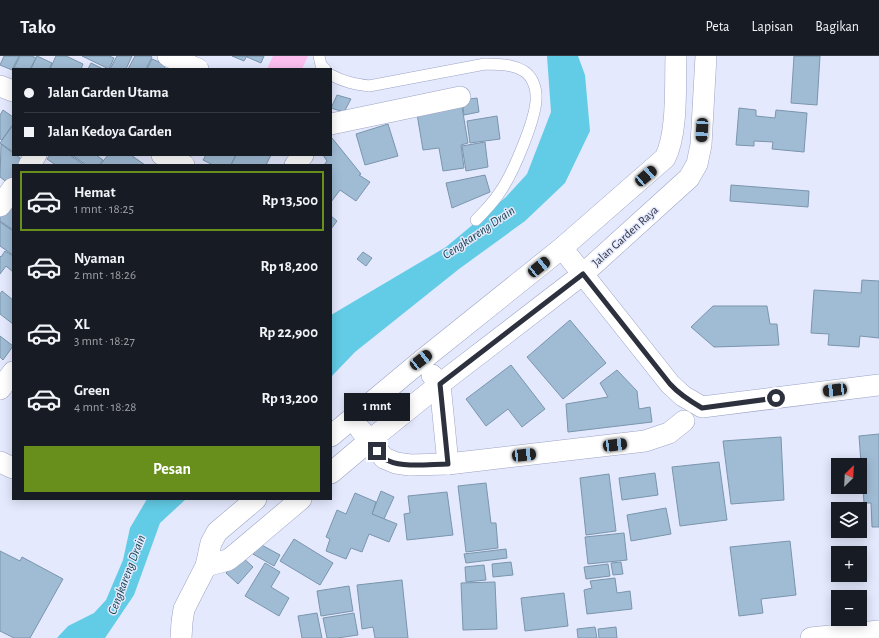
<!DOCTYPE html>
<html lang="id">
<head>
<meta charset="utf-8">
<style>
	body { margin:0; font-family:"Alegreya Sans",sans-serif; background:#20242c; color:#f1f3f6; height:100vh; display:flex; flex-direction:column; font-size:15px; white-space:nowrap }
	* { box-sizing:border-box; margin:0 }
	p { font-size:13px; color:#9ea1a6 }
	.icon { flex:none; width:22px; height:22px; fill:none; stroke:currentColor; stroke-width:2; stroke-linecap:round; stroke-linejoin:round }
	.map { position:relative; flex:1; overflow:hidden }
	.sheet { position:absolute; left:12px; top:108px; width:320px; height:336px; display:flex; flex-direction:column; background:#171b24; border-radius:0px; box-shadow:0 2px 10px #0003 }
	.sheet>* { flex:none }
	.top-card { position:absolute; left:12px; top:12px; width:320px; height:88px; border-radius:0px; box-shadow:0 2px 10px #0003; display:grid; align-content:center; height:88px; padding:0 12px; background:#171b24 }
	.needle { width:26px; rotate:24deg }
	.fabs { position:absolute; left:831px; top:402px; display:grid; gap:8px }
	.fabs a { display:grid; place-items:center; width:36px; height:36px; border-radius:0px; background:#171b24; box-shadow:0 2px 10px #0003; font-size:20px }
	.end { position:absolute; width:18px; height:18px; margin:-9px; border:5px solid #2d303d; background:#fff; box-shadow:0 0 0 2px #fff }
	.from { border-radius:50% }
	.bubble { position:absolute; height:28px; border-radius:0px; background:#171b24; box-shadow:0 2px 10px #0003; font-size:13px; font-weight:600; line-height:28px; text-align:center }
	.car { position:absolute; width:12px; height:24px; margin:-12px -6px; border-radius:5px; box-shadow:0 0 3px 1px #0007; background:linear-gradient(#222 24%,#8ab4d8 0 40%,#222 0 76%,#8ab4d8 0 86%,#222 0) }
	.top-card b { display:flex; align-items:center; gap:14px; height:38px; font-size:15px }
	.top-card b+b { border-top:1px solid #363941 }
	.top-card i { width:10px; height:10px; background:#f1f3f6 }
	ul { padding:7px 0 0; list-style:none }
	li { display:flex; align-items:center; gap:12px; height:60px; margin:0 8px 6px; padding:0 4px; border:2px solid transparent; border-radius:0px }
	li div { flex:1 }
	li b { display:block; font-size:15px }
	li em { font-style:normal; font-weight:600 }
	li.active { border-color:#688f1c }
	li>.icon { width:36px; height:36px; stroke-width:1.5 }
	.primary-button { display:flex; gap:8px; margin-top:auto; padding:8px 12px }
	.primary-button a { flex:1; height:46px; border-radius:0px; background:#688f1c; color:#fff; font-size:16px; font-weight:600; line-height:46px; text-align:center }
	header { display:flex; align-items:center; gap:24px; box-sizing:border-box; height:56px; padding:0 20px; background:#171b24; border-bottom:1px solid #363941 }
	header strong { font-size:19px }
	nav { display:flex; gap:22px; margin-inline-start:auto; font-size:14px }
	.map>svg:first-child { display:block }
	.green { fill:#fdbff0 }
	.water { fill:#62cbe5 }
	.building { fill:#a0bcd5; stroke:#7a95ac }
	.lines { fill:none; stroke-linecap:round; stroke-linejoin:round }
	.service-casing { stroke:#9da4c4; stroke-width:12 }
	.minor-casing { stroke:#9da4c4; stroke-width:22 }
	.service { stroke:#fff; stroke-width:11 }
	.minor { stroke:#fff; stroke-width:21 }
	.route { stroke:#2d303d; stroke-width:5 }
	.labels { text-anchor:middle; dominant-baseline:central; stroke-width:3; stroke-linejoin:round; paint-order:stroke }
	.street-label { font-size:12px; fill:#2d303d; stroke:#e4e9fe }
	.water-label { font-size:13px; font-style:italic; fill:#164550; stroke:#e4e9fe }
</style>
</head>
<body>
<header>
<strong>Tako</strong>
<nav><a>Peta</a><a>Lapisan</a><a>Bagikan</a></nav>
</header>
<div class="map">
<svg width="879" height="582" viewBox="0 0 879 582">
	<rect width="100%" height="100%" fill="#e4e9fe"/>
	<polygon class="green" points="273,0 308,0 302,13 267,13"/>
	<g class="water">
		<polygon points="547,0 578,0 585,19 590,75 565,127 525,165 459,213 355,296 331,321 331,259 446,191 506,141 527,118 551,56"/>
		<polygon points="147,443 186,443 160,467 134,539 105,582 57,582 68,570 94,557 106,544 123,504 130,472"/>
	</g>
	<g class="building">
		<polygon points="4,0 19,0 12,14 0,9"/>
		<polygon points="20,0 32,0 36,2 30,13 14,12"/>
		<polygon points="37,0 52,7 49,13 31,13"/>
		<polygon points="56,0 66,0 83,8 81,13 50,13"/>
		<polygon points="82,0 109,0 114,2 109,13"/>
		<polygon points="117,0 132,0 126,13 110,13"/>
		<polygon points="135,0 150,0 152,1 146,13 128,13"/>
		<polygon points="232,0 247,0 244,5"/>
		<polygon points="248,0 264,0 261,7 247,1"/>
		<polygon points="794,0 820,0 817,49 791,47"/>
		<polygon points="152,3 166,9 164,13 147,13"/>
		<polygon points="91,7 103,13 88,13"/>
		<polygon points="337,39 351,43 344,56 331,52"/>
		<polygon points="477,42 479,56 464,59 462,44"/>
		<polygon points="462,51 468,87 461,89 464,112 443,115 439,92 423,94 417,58"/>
		<polygon points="739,52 756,54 756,60 775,62 776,54 807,57 804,96 772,93 773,86 754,85 754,90 736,89"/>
		<polygon points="3,54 13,61 13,68 2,84 0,83 0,59"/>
		<polygon points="497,60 500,83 470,87 467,65"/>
		<polygon points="388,68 398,100 365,109 356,78"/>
		<polygon points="13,69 13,96 0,87"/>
		<polygon points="331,82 332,82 361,118 359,119 370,126 356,145 340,134 331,146 331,109 324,109 327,105 323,99 331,99"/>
		<polygon points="485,86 488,111 466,115 462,90"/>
		<polygon points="1,88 13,97 13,99 16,99 24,105 21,109 13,109 13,120 8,127 0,121"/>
		<polygon points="50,99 70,99 84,109 56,109 47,103"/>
		<polygon points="72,99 96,99 103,104 99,109 86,109"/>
		<polygon points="108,99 131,99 145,109 100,109"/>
		<polygon points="206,99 236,99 231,109 213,109 203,104"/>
		<polygon points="236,99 271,99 266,109 231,109"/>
		<polygon points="485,119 490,136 452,152 446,127"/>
		<polygon points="731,129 809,135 808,151 730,145"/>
		<polygon points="13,142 13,174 0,165 0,160"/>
		<polygon points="331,160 337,165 331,173"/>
		<polygon points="0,166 13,175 13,199 0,190"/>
		<polygon points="5,195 13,200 13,216 6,210 0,218 0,200 1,201"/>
		<polygon points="363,196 372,202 366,210 357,203"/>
		<polygon points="862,224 879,225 879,282 860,280 859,291 828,289 829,278 811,277 814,234 861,237"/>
		<polygon points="2,235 13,244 13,268 0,258 0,238"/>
		<polygon points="713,250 767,250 770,268 777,268 779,289 714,291 691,271"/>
		<polygon points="570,264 606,307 563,343 527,301"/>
		<polygon points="0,280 13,290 3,304 0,301"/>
		<polygon points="511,309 545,353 522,371 508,353 486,370 466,343"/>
		<polygon points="617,314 637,335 639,353 650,351 652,366 568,376 566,348 608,341 600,327"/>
		<polygon points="879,378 879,471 872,471 871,447 864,447 859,380"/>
		<polygon points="781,381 784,444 731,448 723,385"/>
		<polygon points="719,406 727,464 680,470 672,411"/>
		<polygon points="655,417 658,439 622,444 619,422"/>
		<polygon points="609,418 616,475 586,479 580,422"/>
		<polygon points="486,427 491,467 496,467 498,492 466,496 458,430"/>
		<polygon points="381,435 394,441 384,463 372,458"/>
		<polygon points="447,436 453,479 407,484 404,458 410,457 408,440"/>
		<polygon points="355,437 376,446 372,458 397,468 389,486 369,478 362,496 351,492 346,503 326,495 330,483 326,481 337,454 346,458"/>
		<polygon points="666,452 671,478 631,485 627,459"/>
		<polygon points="624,477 627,504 588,508 585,481"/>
		<polygon points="294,483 333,507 320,529 280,505"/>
		<polygon points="790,485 796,539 761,543 763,557 739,560 730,491"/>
		<polygon points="258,487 280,499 274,510 253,498"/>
		<polygon points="506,493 507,502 466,507 464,498"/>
		<polygon points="0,495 20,505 22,501 63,523 30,582 14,582 0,575"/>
		<polygon points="241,500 253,511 238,528 226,517"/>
		<polygon points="511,506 513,519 493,521 492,508"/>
		<polygon points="621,506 623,518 613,519 611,507"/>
		<polygon points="265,507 280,516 271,531 289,542 279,560 245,540"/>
		<polygon points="608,508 610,520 586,523 584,511"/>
		<polygon points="484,509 486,524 466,526 465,511"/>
		<polygon points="615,522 617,537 630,535 632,553 587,558 584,534 592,532 590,525"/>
		<polygon points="402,524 408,582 375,582 373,571 362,573 357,529"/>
		<polygon points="495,526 497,573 463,574 461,527"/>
		<polygon points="349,530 353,555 321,560 317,535"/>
		<polygon points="564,537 568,570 525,575 521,542"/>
		<polygon points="317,557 322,582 302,582 298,560"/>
		<polygon points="354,557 358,579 337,582 327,582 323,562"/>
		<polygon points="595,571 597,582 578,582 577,573"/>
		<polygon points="616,571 617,582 599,582 598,573"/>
	</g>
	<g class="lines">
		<defs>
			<g id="service">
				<polyline points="319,0 321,9 325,13"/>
				<path d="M331,19C344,26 355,28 369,30L485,8C499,8 524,8 532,24C534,28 536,35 536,39C538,60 512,119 500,136C493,147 485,155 476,164"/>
			</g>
			<g id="minor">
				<polyline points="168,0 198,13"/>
				<polyline points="0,30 13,35"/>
				<polyline points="331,68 460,41"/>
				<polyline points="162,99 184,109"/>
				<polyline points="29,109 36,99"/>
				<polyline points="295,109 303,99"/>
				<polyline points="0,150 13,132"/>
				<polyline points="562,192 670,328 683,340 702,351 879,329"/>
				<polyline points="432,319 440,328 448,408"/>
				<polyline points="0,333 13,316"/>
				<polyline points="360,373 384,402 396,407 410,409 448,408 645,385 669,377 684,365"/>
				<path d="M331,380L421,305L562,192L665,102C678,77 675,29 676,0"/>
				<polyline points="0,406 13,412"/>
				<polyline points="331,417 369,385 440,328 583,218 689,122 697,108 701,89 706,0"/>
				<polyline points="206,510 228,504 237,497 301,443"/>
				<polyline points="181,582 182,566 184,553 206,510 211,487 217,476 256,443"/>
				<polyline points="811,582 879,575"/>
			</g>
		</defs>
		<use href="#service" class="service-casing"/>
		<use href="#minor" class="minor-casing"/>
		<use href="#service" class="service"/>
		<use href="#minor" class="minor"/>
	</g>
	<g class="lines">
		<path class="route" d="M377,395C381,399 384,403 389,405C404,412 432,408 448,408L440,328L583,218L670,328C679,338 690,345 702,352L776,342"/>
	</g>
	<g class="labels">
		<g class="street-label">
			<text transform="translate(625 180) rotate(-42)">Jalan Garden Raya</text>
		</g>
		<g class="water-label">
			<text transform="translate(479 177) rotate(-34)">Cengkareng Drain</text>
			<text transform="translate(127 519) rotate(-69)">Cengkareng Drain</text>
		</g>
	</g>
</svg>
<div class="fabs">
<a><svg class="needle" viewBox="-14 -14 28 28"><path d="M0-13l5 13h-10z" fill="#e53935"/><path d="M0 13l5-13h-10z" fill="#9ea1a6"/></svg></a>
<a><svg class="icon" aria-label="layers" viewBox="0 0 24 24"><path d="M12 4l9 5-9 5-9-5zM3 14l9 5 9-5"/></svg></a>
<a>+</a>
<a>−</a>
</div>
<i class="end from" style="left:776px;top:342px"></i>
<i class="end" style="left:377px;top:395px"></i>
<div class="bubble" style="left:344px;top:337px;width:66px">1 mnt</div>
<i class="car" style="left:702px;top:74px;rotate:183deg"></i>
<i class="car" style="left:646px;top:120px;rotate:49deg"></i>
<i class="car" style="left:539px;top:211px;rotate:51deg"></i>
<i class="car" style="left:421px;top:304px;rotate:52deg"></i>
<i class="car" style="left:835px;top:334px;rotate:263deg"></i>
<i class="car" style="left:615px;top:389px;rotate:83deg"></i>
<i class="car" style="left:524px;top:399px;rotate:84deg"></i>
<div class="top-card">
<b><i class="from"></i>Jalan Garden Utama</b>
<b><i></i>Jalan Kedoya Garden</b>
</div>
<section class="sheet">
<ul>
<li class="active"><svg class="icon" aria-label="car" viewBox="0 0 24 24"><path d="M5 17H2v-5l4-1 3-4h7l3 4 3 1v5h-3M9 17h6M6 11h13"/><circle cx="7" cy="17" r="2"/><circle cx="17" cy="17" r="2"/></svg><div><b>Hemat</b><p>1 mnt · 18:25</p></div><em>Rp 13,500</em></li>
<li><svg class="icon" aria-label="car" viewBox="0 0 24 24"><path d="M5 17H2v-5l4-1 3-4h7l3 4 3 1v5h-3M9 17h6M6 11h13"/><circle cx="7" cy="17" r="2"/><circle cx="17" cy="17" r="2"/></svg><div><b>Nyaman</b><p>2 mnt · 18:26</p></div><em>Rp 18,200</em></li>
<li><svg class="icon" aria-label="car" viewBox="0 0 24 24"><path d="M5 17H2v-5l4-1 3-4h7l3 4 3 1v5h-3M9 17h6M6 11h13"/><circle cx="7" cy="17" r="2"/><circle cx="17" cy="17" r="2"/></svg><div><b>XL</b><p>3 mnt · 18:27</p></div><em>Rp 22,900</em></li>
<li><svg class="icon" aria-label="car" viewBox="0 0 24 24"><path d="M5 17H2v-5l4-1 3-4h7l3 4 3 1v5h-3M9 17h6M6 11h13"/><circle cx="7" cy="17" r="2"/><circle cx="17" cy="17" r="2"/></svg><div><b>Green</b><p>4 mnt · 18:28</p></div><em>Rp 13,200</em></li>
</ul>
<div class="primary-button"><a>Pesan</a></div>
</section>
</div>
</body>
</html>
